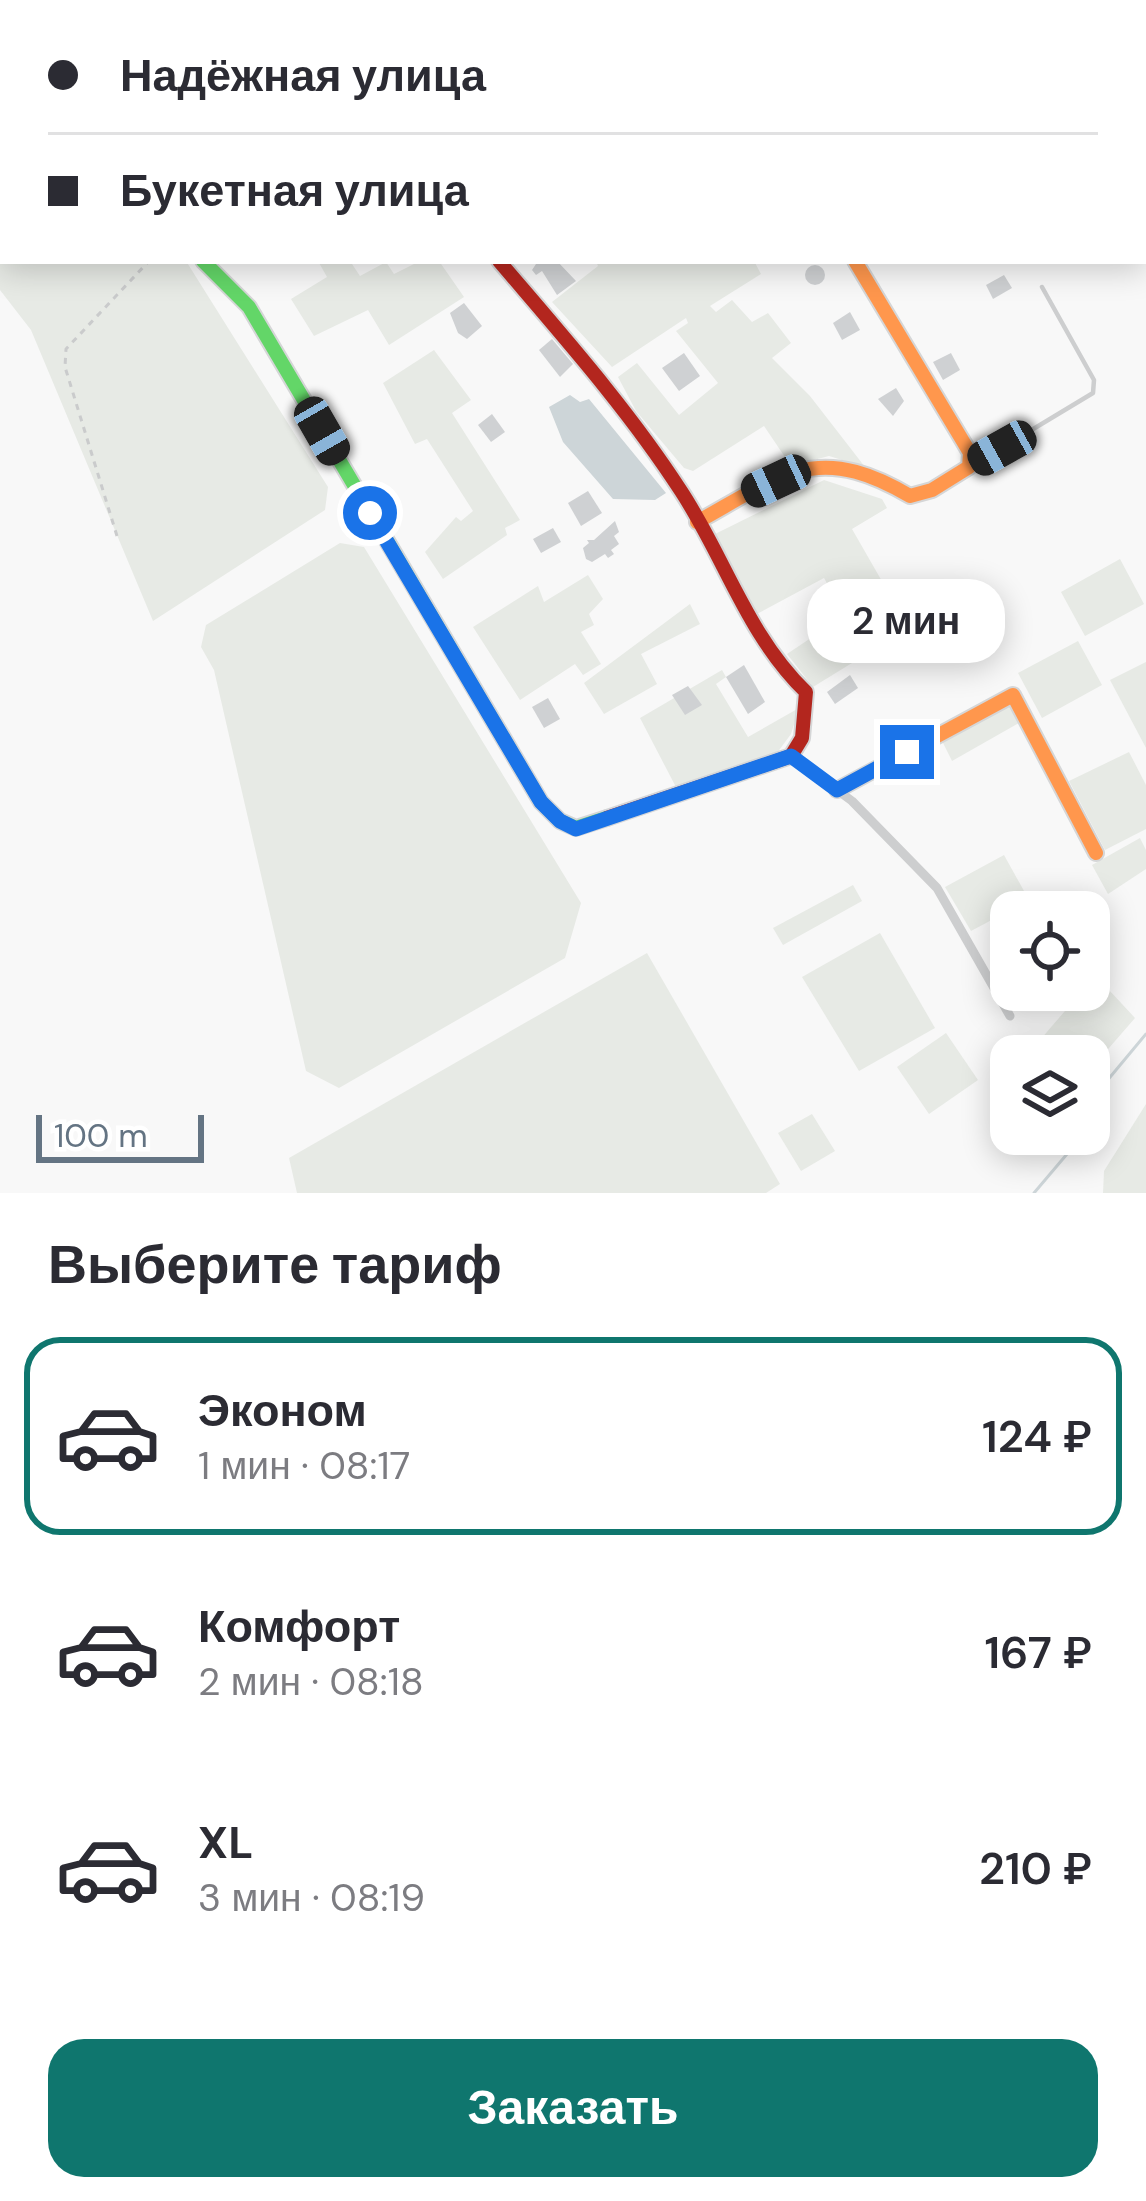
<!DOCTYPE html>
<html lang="ru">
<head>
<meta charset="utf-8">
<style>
	body { margin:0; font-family:"DM Sans",sans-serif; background:#f7f7f7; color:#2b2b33; height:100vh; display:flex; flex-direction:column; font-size:45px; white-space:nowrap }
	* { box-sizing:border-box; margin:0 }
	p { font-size:39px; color:#7c7c81 }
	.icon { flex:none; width:66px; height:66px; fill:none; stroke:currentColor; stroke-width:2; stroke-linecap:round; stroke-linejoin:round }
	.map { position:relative; height:1193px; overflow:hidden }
	.details { display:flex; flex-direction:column; background:#fff; flex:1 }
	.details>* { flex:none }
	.top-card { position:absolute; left:0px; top:0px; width:1146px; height:264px; box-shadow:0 6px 30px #0003; display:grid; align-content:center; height:264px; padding:0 48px; background:#fff }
	.buttons { position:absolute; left:990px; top:891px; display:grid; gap:24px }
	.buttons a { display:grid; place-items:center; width:120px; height:120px; border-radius:24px; background:#fff; box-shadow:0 6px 30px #0003; font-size:60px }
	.scale { position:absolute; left:36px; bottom:30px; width:168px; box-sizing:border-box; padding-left:12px; border:6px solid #647483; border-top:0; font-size:33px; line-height:42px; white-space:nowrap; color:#647483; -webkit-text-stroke:9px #fff; paint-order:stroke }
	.end { position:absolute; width:54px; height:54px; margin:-27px; border:15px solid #1a73e8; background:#fff; box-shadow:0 0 0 6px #fff }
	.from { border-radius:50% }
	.bubble { position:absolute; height:84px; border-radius:36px; background:#fff; box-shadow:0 6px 30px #0003; font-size:39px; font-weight:600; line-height:84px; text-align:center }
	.car { position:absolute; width:36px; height:72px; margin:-36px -18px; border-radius:15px; box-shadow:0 0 9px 3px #0007; background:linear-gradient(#222 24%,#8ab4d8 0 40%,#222 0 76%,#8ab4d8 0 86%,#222 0) }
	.top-card b { display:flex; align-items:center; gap:42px; height:114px; font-size:45px }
	.top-card b+b { border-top:3px solid #e1e1e2 }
	.top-card i { width:30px; height:30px; background:#2b2b33 }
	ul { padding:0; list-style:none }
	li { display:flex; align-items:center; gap:36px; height:198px; margin:0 24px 18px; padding:0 24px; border:6px solid transparent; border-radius:36px }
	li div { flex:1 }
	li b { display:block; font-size:45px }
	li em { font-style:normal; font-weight:600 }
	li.current { border-color:#0f766e }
	li>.icon { width:108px; height:108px; stroke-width:1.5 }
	h2 { padding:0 48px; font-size:54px; line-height:144px }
	.cta { display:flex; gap:24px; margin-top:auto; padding:24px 48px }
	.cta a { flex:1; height:138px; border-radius:36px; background:#0f766e; color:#fff; font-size:48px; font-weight:600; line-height:138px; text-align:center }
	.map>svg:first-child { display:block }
	.green { fill:#e7eae5 }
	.water { fill:#cdd5d8 }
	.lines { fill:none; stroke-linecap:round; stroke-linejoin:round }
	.stream { stroke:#cdd5d8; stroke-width:3 }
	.building { fill:#cfd1d3 }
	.fast-casing { stroke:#d5d6d7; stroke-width:18 }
	.slow-casing { stroke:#d5d6d7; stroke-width:18 }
	.jam-casing { stroke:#d5d6d7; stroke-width:18 }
	.path { stroke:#cacbcc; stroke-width:3; stroke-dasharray:6 6; stroke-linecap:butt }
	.lane { stroke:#cdcecf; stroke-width:4.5 }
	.street { stroke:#cdcecf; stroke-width:9 }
	.fast { stroke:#63d668; stroke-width:14 }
	.slow { stroke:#ff974d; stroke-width:14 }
	.jam { stroke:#b3261e; stroke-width:14 }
	.route { stroke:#1a73e8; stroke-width:15 }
</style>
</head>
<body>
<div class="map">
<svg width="1146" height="1193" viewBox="0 0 1146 1193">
	<rect width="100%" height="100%" fill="#f8f8f8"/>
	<g class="green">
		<polygon points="0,0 27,3 3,3 3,261 186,261 328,487 325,510 153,621 31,330 0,290"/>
		<polygon points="821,0 1146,0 1146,248 1143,3"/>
		<polygon points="318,261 350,261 360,276 386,262 394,274 420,261 439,261 464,297 389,345 368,310 314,336 291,299 327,277"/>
		<polygon points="596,261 754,261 761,274 710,306 716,312 732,300 752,322 768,313 791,343 772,358 810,396 865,467 829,456 791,466 764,426 693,471 684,468 636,411 618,377 637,363 679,415 718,383 676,331 688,323 686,318 612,367 552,302 598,266"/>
		<polygon points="434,350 471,400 452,413 520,520 505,528 507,535 443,579 425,552 456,517 461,521 473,511 427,439 415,444 383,383"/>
		<polygon points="824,480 882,499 887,508 852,529 883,583 854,608 878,647 813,687 787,654 845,615 824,578 757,614 713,535"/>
		<polygon points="340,543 364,547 581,903 565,958 339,1088 306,1071 214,670 201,647 206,625"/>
		<polygon points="1120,559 1144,604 1085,636 1061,592"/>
		<polygon points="588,575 603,599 589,614 594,625 581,632 601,664 583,675 575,664 520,700 473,627 538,586 544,602"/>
		<polygon points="690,604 700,624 641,654 657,684 604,714 584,683"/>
		<polygon points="1078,641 1102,685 1042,718 1018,673"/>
		<polygon points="1146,662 1146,748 1110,680"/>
		<polygon points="722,670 726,677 716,684 748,737 799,708 791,734 777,753 678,791 640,718"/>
		<polygon points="1009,704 1019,723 952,761 942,741"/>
		<polygon points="1129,752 1146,785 1146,829 1105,850 1069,781"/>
		<polygon points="1140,838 1146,850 1146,869 1108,894 1092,865"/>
		<polygon points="1004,855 1029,900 971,931 945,887"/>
		<polygon points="853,885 862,901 783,945 773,928"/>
		<polygon points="880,933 935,1028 859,1071 802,977"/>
		<polygon points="647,953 780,1184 766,1193 297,1193 289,1158"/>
		<polygon points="1095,975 1135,1018 1089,1071 1089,1056 1051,1056 1040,1040 1083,990 1089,990"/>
		<polygon points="946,1033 978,1080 929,1114 897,1067"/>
		<polygon points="1146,1104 1146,1193 1103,1193 1104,1171"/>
		<polygon points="812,1114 835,1151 801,1171 778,1133"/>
	</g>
	<polygon class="water" points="570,395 580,402 589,399 666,493 655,500 613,499 563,442 549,407"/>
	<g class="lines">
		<g class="stream">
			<polyline points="1089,1128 1103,1112 1106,1082 1146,1034"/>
			<polyline points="1034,1193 1084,1134"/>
		</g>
	</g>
	<g class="building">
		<polygon points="538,261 557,261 576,281 557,295 542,271 536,275 532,270"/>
		<circle cx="815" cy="275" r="10"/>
		<polygon points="1004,275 1012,288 993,299 986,285"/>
		<polygon points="464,303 482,326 467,339 458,333 450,313"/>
		<polygon points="850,312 860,330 842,340 833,323"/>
		<polygon points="552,339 573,364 560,377 539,350"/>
		<polygon points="684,353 700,376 679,391 662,368"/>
		<polygon points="951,353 960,370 943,380 933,362"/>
		<polygon points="896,388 904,401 893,416 878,399"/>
		<polygon points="492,414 505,432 491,442 478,425"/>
		<polygon points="588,491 602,513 581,526 568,503"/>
		<polygon points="615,521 619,532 614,536 619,544 611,550 614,554 608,558 605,554 592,562 586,559 583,548 589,543 587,540 594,540"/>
		<polygon points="553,528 561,542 541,553 533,539"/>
		<polygon points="744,665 765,702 748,714 726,677"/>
		<polygon points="850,675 858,688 835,704 827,692"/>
		<polygon points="688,686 702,705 685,715 672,695"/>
		<polygon points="548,698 560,719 544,728 532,707"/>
	</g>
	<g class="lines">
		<defs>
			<polyline id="fast" points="203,261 249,307 541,802 560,821 576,828 607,818"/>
			<g id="slow">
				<path d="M697,522C782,475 817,441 910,496L932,490L969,467L970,453L855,261"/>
				<polyline points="837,790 1013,695 1096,853"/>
			</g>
			<path id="jam" d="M499,261C562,335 628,409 681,491C725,558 747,635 806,692L802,738L791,756L607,818"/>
		</defs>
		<use href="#fast" class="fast-casing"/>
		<use href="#slow" class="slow-casing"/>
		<use href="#jam" class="jam-casing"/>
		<g class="path">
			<polyline points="287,0 290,3"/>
			<polyline points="246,3 252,0"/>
			<polyline points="117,536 65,367 66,349 149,261"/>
		</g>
		<polyline class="lane" points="975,464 1093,393 1094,380 1042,287"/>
		<g class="street">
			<polyline points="318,0 320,3"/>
			<polyline points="380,3 384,0"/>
			<polyline points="791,756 852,801 937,888 1010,1016"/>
		</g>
		<use href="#fast" class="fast"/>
		<use href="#slow" class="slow"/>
		<use href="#jam" class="jam"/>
	</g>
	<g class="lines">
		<polyline class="route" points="370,513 541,802 560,821 576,829 791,756 837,790 907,752"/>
	</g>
</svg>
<div class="buttons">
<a><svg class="icon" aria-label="locate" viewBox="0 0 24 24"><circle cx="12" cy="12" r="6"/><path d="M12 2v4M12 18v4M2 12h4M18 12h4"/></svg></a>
<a><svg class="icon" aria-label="layers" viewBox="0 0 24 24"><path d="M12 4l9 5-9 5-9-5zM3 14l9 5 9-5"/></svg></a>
</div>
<div class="scale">100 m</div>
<i class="end from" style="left:370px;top:513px"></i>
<i class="end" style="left:907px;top:752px"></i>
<div class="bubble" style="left:807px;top:579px;width:198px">2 мин</div>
<i class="car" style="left:322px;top:431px;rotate:150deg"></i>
<i class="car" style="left:1002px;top:448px;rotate:241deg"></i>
<i class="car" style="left:776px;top:481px;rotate:245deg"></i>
<div class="top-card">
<b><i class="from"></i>Надёжная улица</b>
<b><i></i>Букетная улица</b>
</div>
</div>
<section class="details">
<h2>Выберите тариф</h2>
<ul>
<li class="current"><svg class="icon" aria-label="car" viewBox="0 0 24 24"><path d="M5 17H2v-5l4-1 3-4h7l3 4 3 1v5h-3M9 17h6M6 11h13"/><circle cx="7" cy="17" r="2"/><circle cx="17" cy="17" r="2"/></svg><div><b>Эконом</b><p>1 мин · 08:17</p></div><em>124 ₽</em></li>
<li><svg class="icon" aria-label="car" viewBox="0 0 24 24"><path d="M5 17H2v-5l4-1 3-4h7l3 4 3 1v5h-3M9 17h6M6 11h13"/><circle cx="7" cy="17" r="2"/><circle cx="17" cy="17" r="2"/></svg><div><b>Комфорт</b><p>2 мин · 08:18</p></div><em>167 ₽</em></li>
<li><svg class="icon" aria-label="car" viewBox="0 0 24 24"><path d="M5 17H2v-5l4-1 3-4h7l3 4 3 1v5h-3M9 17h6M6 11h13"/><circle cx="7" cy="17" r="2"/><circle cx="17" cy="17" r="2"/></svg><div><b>XL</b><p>3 мин · 08:19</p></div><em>210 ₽</em></li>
</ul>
<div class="cta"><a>Заказать</a></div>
</section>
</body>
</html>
